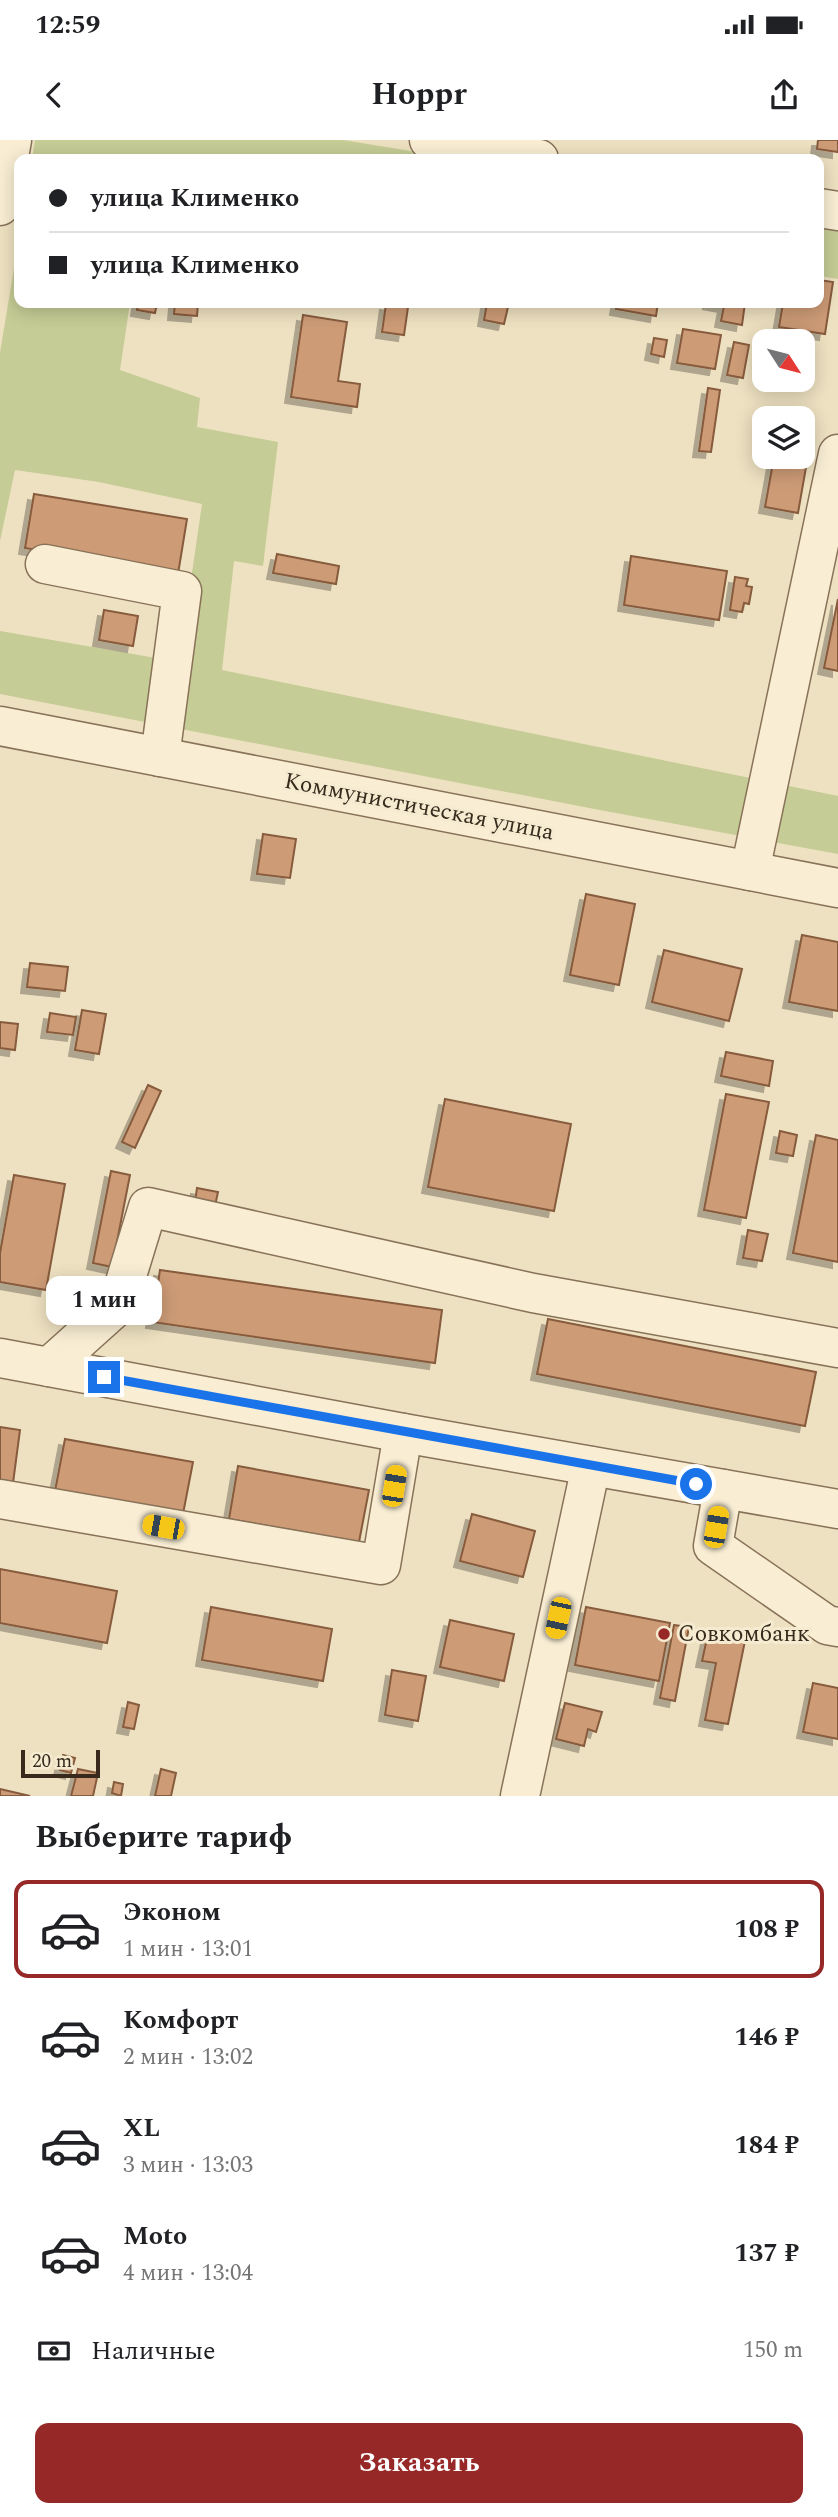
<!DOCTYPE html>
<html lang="ru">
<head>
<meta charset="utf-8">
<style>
	body { margin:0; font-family:Spectral,serif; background:#f6f6f6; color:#202124; height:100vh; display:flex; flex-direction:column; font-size:26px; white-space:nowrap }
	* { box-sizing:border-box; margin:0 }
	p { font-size:23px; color:#757577 }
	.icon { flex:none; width:38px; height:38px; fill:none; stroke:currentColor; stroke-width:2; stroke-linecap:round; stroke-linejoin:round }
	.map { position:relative; height:1656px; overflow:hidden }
	.side { display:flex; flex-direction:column; background:#fff; flex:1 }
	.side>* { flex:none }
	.banner { position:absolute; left:14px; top:14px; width:810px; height:154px; border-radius:14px; box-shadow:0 4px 18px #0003; display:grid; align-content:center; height:154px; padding:0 35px; background:#fff }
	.needle { width:46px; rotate:126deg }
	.buttons { position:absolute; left:752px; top:189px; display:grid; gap:14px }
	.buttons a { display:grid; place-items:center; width:63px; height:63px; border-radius:14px; background:#fff; box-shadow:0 4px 18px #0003; font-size:35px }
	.scale { position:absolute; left:21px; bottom:18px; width:79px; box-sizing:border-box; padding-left:7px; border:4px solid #372a1d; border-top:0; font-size:19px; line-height:24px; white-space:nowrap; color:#372a1d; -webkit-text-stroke:5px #f5ebd0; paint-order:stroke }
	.end { position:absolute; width:32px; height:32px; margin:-16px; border:9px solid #1a73e8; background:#fff; box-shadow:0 0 0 4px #fff }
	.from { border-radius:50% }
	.bubble { position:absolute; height:49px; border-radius:14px; background:#fff; box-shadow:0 4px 18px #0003; font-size:23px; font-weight:700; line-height:49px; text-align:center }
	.car { position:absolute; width:21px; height:42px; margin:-21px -10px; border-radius:9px; box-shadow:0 0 5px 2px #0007; background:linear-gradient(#f5c518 24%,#345 0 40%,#f5c518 0 76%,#345 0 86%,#f5c518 0) }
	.banner b { display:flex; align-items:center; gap:24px; height:66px; font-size:26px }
	.banner b+b { border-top:2px solid #e0e0e0 }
	.banner i { width:18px; height:18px; background:#202124 }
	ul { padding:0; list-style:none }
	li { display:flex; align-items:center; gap:21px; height:98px; margin:0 14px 10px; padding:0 21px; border:4px solid transparent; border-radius:14px }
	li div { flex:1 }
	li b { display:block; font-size:26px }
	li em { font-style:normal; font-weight:700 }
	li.on { border-color:#972828 }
	li>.icon { width:63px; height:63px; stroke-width:1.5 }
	h2 { padding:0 35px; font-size:32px; line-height:84px }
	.pay { display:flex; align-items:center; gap:18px; height:77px; padding:0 35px; font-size:26px }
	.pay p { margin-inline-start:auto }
	.action { display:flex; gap:14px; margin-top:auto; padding:14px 35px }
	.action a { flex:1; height:80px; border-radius:14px; background:#972828; color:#fff; font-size:28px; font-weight:700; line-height:80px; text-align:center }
	.status { display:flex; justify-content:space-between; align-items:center; height:49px; padding:0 35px; background:#fff; direction:ltr }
	.status svg { height:19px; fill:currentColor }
	header { display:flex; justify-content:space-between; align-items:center; height:91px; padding:0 35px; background:#fff; font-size:32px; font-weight:700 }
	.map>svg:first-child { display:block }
	.green { fill:#c5cc95 }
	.building { fill:#cd9b76; stroke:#875b3e; stroke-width:2; filter:url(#shadow) }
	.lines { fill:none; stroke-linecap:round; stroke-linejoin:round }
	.minor-casing { stroke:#887258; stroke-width:41 }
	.minor { stroke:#f9eed4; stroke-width:38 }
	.route { stroke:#1a73e8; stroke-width:9 }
	.poi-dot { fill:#972828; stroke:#f5ebd0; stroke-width:2.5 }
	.labels { text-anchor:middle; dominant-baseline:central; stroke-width:6; stroke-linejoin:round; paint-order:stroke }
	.street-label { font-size:23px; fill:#372a1d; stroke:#f5ebd0 }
	.poi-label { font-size:23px; fill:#372a1d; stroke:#f5ebd0; text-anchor:start }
</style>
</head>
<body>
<div class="status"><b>12:59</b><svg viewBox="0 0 49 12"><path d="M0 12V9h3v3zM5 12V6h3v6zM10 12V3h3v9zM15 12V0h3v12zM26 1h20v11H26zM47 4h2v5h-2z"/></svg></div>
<header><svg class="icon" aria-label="back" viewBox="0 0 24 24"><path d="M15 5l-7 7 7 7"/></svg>Hoppr<svg class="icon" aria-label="share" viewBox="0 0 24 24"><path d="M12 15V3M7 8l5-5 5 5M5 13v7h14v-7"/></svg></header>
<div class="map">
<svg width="838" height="1656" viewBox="0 0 838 1656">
	<defs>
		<filter id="shadow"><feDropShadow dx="-6" dy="6" stdDeviation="0" flood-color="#0004"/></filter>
	</defs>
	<rect width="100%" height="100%" fill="#eee1c1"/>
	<g class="green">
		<polygon points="35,0 343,0 460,19 32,19"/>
		<polygon points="819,79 838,82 838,139 819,136"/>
		<polygon points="19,98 19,163 130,163 120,230 200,258 197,287 278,302 263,426 234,421 222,530 838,656 838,714 605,671 0,554 0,491 179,522 202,364 99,342 15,330 0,401 0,213"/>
	</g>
	<g class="building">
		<polygon points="818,0 838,0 838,12 817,9"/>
		<polygon points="819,140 833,142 825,194 779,187 783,163 819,163"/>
		<polygon points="138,163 157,163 155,173 137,170"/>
		<polygon points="175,163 198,163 197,176 174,174"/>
		<polygon points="487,163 502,163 501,166 508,167 504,184 484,180"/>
		<polygon points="617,163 658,163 656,176 616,169"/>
		<polygon points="708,163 745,163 742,185 721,181 724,166"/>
		<polygon points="386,164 408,167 404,195 382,192"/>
		<polygon points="303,175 347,182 338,241 360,244 357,267 291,257"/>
		<polygon points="683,189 721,195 715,229 677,223"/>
		<polygon points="654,198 667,200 664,217 651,214"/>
		<polygon points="734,202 749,205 743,238 727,235"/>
		<polygon points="708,248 720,250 711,312 699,311"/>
		<polygon points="803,309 809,310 798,373 765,367 774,317 803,317"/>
		<polygon points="34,354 187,379 178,434 25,408"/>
		<polygon points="277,414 339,426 336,444 273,433"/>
		<polygon points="631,416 727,431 719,480 624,465"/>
		<polygon points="735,437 748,439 746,446 752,447 749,464 744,463 742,472 730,470"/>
		<polygon points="838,459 838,531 824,528"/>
		<polygon points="104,470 138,476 133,506 99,500"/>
		<polygon points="263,694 296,699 290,738 257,734"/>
		<polygon points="586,754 635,764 619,845 570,835"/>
		<polygon points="802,795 838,802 838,871 789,862"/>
		<polygon points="664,810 742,829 729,881 652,862"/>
		<polygon points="30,823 68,827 65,851 27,847"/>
		<polygon points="82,870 106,874 99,914 75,910"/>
		<polygon points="50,873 76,877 73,895 47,892"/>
		<polygon points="0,882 18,884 15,910 0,908"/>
		<polygon points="726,912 773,921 769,946 721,936"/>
		<polygon points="148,945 161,951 135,1008 122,1002"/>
		<polygon points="726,954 769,962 746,1078 704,1070"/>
		<polygon points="445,959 571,984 554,1071 428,1047"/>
		<polygon points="780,991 797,995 793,1016 776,1013"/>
		<polygon points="816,995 838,1000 838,1122 793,1113"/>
		<polygon points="111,1031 130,1035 112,1127 93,1123"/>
		<polygon points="14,1035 65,1044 46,1150 0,1142 0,1113"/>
		<polygon points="197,1048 218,1052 215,1066 195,1062"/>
		<polygon points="748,1090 768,1094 762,1121 743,1118"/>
		<polygon points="160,1130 442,1170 435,1223 152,1182"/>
		<polygon points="548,1179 816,1232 805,1286 537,1234"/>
		<polygon points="0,1287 20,1290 13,1343 0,1341"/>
		<polygon points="65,1299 193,1322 183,1374 55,1351"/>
		<polygon points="238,1326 369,1350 359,1402 229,1379"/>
		<polygon points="472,1374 535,1391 523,1437 460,1421"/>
		<polygon points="0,1429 117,1451 107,1503 0,1483"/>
		<polygon points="211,1467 332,1489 323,1541 202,1520"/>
		<polygon points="586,1467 670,1483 659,1541 575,1525"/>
		<polygon points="450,1480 514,1494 504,1541 440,1527"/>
		<polygon points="674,1485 689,1487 675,1561 660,1558"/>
		<polygon points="709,1489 746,1496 728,1584 705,1580 716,1523 702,1521"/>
		<polygon points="392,1530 426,1536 418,1581 385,1575"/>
		<polygon points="813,1543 838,1548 838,1599 803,1592"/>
		<polygon points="128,1562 139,1565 134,1589 123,1587"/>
		<polygon points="565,1563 602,1572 596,1592 588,1589 584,1606 556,1599"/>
		<polygon points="63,1615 75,1618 71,1633 60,1630"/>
		<polygon points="78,1629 98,1633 93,1656 71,1656"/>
		<polygon points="161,1629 176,1633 171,1656 155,1656"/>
		<polygon points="114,1642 123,1644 121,1656 112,1653"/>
		<polygon points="0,1649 30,1656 0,1656"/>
	</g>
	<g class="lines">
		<defs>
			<g id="minor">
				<polyline points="429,0 539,19"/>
				<polyline points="0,66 12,0"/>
				<polyline points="819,68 838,71"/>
				<polyline points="45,424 182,451 160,617"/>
				<polyline points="0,586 838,748"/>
				<polyline points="750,731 838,314"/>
				<polyline points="0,1218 403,1293 838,1369"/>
				<polyline points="49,1227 118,1165 148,1067 533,1153 838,1208"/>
				<polyline points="723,1349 713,1406 827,1485 838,1487"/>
				<polyline points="0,1359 381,1425 403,1293"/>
				<polyline points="520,1656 591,1326"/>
			</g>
		</defs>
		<use href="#minor" class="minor-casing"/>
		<use href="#minor" class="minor"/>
	</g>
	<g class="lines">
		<polyline class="route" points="104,1237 696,1344"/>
	</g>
	<circle class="poi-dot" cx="664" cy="1494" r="7"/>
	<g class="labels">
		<g class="street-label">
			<text transform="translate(419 667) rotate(11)">Коммунистическая улица</text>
		</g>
		<g class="poi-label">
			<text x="678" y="1494">Совкомбанк</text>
		</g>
	</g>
</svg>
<div class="buttons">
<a><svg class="needle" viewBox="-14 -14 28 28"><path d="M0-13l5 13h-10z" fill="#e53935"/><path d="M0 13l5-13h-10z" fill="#757577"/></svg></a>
<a><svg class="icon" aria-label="layers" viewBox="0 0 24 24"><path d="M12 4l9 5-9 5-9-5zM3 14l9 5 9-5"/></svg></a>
</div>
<div class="scale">20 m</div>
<i class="end from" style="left:696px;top:1344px"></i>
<i class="end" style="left:104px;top:1237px"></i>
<div class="bubble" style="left:46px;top:1136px;width:116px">1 мин</div>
<i class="car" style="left:394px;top:1346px;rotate:9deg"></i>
<i class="car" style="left:163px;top:1387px;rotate:280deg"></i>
<i class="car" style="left:716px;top:1387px;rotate:10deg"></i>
<i class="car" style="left:558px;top:1478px;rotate:192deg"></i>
<div class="banner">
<b><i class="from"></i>улица Клименко</b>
<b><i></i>улица Клименко</b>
</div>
</div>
<section class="side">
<h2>Выберите тариф</h2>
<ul>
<li class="on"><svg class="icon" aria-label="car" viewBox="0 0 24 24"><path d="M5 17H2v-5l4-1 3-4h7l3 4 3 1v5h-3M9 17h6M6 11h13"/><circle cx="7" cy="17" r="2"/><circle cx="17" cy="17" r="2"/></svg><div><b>Эконом</b><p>1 мин · 13:01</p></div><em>108 ₽</em></li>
<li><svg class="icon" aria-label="car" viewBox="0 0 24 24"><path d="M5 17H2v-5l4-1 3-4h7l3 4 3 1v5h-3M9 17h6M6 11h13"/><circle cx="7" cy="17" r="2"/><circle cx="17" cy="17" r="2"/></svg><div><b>Комфорт</b><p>2 мин · 13:02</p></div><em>146 ₽</em></li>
<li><svg class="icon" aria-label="car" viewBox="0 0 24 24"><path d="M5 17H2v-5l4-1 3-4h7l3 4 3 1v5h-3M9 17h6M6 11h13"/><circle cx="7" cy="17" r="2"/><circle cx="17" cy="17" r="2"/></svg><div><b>XL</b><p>3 мин · 13:03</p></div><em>184 ₽</em></li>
<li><svg class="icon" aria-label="car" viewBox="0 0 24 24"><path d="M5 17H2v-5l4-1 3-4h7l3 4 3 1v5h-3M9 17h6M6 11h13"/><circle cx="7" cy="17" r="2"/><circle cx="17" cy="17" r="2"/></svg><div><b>Moto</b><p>4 мин · 13:04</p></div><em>137 ₽</em></li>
</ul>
<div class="pay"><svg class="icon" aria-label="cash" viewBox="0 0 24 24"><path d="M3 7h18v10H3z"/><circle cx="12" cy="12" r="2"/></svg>Наличные<p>150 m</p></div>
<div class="action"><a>Заказать</a></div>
</section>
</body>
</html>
